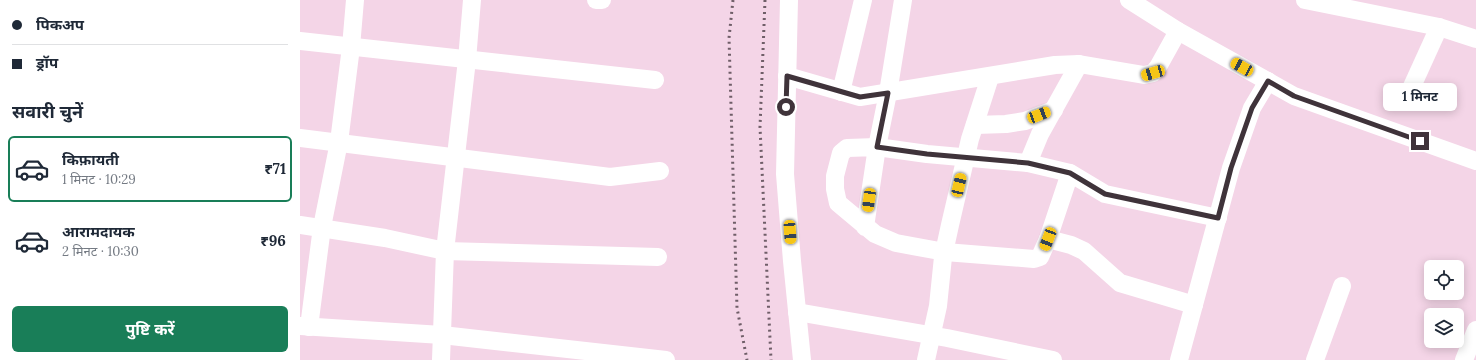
<!DOCTYPE html>
<html lang="hi">
<head>
<meta charset="utf-8">
<style>
	body { margin:0; font-family:Lora,"Noto Sans Devanagari",serif; background:#f2f2f3; color:#1f2937; height:100vh; display:flex; flex-direction:column; font-size:15px; white-space:nowrap }
	* { box-sizing:border-box; margin:0 }
	p { font-size:13px; color:#747a83 }
	.icon { flex:none; width:22px; height:22px; fill:none; stroke:currentColor; stroke-width:2; stroke-linecap:round; stroke-linejoin:round }
	.map { position:relative; flex:1; overflow:hidden }
	.sheet { display:flex; flex-direction:column; background:#fff; width:300px }
	.sheet>* { flex:none }
	.guide { display:grid; align-content:center; height:88px; padding:0 12px; background:#fff }
	.controls { position:absolute; left:1124px; top:260px; display:grid; gap:8px }
	.controls a { display:grid; place-items:center; width:40px; height:40px; border-radius:6px; background:#fff; box-shadow:0 2px 10px #0003; font-size:20px }
	.end { position:absolute; width:18px; height:18px; margin:-9px; border:5px solid #3f333a; background:#fff; box-shadow:0 0 0 2px #fff }
	.from { border-radius:50% }
	.bubble { position:absolute; height:28px; border-radius:6px; background:#fff; box-shadow:0 2px 10px #0003; font-size:13px; font-weight:700; line-height:28px; text-align:center }
	.car { position:absolute; width:12px; height:24px; margin:-12px -6px; border-radius:5px; box-shadow:0 0 3px 1px #0007; background:linear-gradient(#f5c518 24%,#345 0 40%,#f5c518 0 76%,#345 0 86%,#f5c518 0) }
	.guide b { display:flex; align-items:center; gap:14px; height:38px; font-size:15px }
	.guide b+b { border-top:1px solid #e0e1e3 }
	.guide i { width:10px; height:10px; background:#1f2937 }
	ul { padding:0; list-style:none }
	li { display:flex; align-items:center; gap:12px; height:66px; margin:0 8px 6px; padding:0 4px; border:2px solid transparent; border-radius:6px }
	li div { flex:1 }
	li b { display:block; font-size:15px }
	li em { font-style:normal; font-weight:700 }
	li.current { border-color:#197e58 }
	li>.icon { width:36px; height:36px; stroke-width:1.5 }
	h2 { padding:0 12px; font-size:18px; line-height:48px }
	.button { display:flex; gap:8px; margin-top:auto; padding:8px 12px }
	.button a { flex:1; height:46px; border-radius:6px; background:#197e58; color:#fff; font-size:16px; font-weight:700; line-height:46px; text-align:center }
	main { display:flex; flex:1; min-height:0 }
	.map>svg:first-child { display:block }
	.lines { fill:none; stroke-linecap:round; stroke-linejoin:round }
	.street { stroke:#fff; stroke-width:18 }
	.rail { stroke:#6f5e68; stroke-width:3; stroke-dasharray:2 4; stroke-linecap:butt }
	.route { stroke:#3f333a; stroke-width:5 }
</style>
</head>
<body>
<main>
<section class="sheet">
<div class="guide">
<b><i class="from"></i>पिकअप</b>
<b><i></i>ड्रॉप</b>
</div>
<h2>सवारी चुनें</h2>
<ul>
<li class="current"><svg class="icon" aria-label="car" viewBox="0 0 24 24"><path d="M5 17H2v-5l4-1 3-4h7l3 4 3 1v5h-3M9 17h6M6 11h13"/><circle cx="7" cy="17" r="2"/><circle cx="17" cy="17" r="2"/></svg><div><b>किफ़ायती</b><p>1 मिनट · 10:29</p></div><em>₹71</em></li>
<li><svg class="icon" aria-label="car" viewBox="0 0 24 24"><path d="M5 17H2v-5l4-1 3-4h7l3 4 3 1v5h-3M9 17h6M6 11h13"/><circle cx="7" cy="17" r="2"/><circle cx="17" cy="17" r="2"/></svg><div><b>आरामदायक</b><p>2 मिनट · 10:30</p></div><em>₹96</em></li>
</ul>
<div class="button"><a>पुष्टि करें</a></div>
</section>
<div class="map">
<svg width="1176" height="360" viewBox="0 0 1176 360">
	<rect width="100%" height="100%" fill="#f4d5e7"/>
	<g class="lines">
		<g class="street">
			<polyline points="296,0 302,0"/>
			<polyline points="489,0 485,174 492,261 502,360"/>
			<polyline points="603,0 588,93 577,147 627,154 728,163 770,173 805,194 918,218"/>
			<polyline points="829,0 878,31 994,96 1176,161"/>
			<polyline points="1005,0 1139,27 1176,39"/>
			<polyline points="0,41 355,80"/>
			<polyline points="487,76 560,97 755,65 779,64 844,75 853,73 858,67 878,31"/>
			<polyline points="541,92 563,0"/>
			<polyline points="1109,93 1139,27"/>
			<polyline points="675,125 706,124 725,121 754,110"/>
			<polyline points="0,138 310,177 360,171"/>
			<polyline points="728,163 740,134 779,64"/>
			<polyline points="0,225 85,238 145,251 358,257"/>
			<polyline points="565,227 577,147 547,148 541,153 535,176 535,189 538,203 575,234 596,243 645,252 734,259 740,257 748,239 770,173"/>
			<polyline points="748,239 771,245 784,251 820,283 894,305"/>
			<polyline points="497,312 647,338 753,360"/>
			<polyline points="0,326 142,335 366,360"/>
			<polyline points="9,327 22,227 39,142 51,47 55,0"/>
			<polyline points="141,360 145,251 167,60 172,0"/>
			<polyline points="626,360 638,306 643,257 650,225 670,139 690,77"/>
			<polyline points="879,360 931,168 952,108 968,81"/>
			<polyline points="1015,360 1042,286"/>
			<polyline points="1164,360 1176,330"/>
		</g>
		<g class="rail">
			<polyline points="433,0 429,38 437,308 447,360"/>
			<polyline points="465,0 460,127 471,360"/>
		</g>
	</g>
	<g class="lines">
		<polyline class="route" points="486,107 487,76 560,97 588,93 577,147 627,154 728,163 770,173 805,194 918,218 931,168 952,108 968,81 994,96 1120,141"/>
	</g>
</svg>
<div class="controls">
<a><svg class="icon" aria-label="locate" viewBox="0 0 24 24"><circle cx="12" cy="12" r="6"/><path d="M12 2v4M12 18v4M2 12h4M18 12h4"/></svg></a>
<a><svg class="icon" aria-label="layers" viewBox="0 0 24 24"><path d="M12 4l9 5-9 5-9-5zM3 14l9 5 9-5"/></svg></a>
</div>
<i class="end from" style="left:486px;top:107px"></i>
<i class="end" style="left:1120px;top:141px"></i>
<div class="bubble" style="left:1083px;top:83px;width:74px">1 मिनट</div>
<i class="car" style="left:942px;top:67px;rotate:299deg"></i>
<i class="car" style="left:853px;top:73px;rotate:254deg"></i>
<i class="car" style="left:739px;top:115px;rotate:69deg"></i>
<i class="car" style="left:659px;top:185px;rotate:13deg"></i>
<i class="car" style="left:569px;top:200px;rotate:188deg"></i>
<i class="car" style="left:490px;top:232px;rotate:176deg"></i>
<i class="car" style="left:748px;top:239px;rotate:201deg"></i>
</div>
</main>
</body>
</html>
